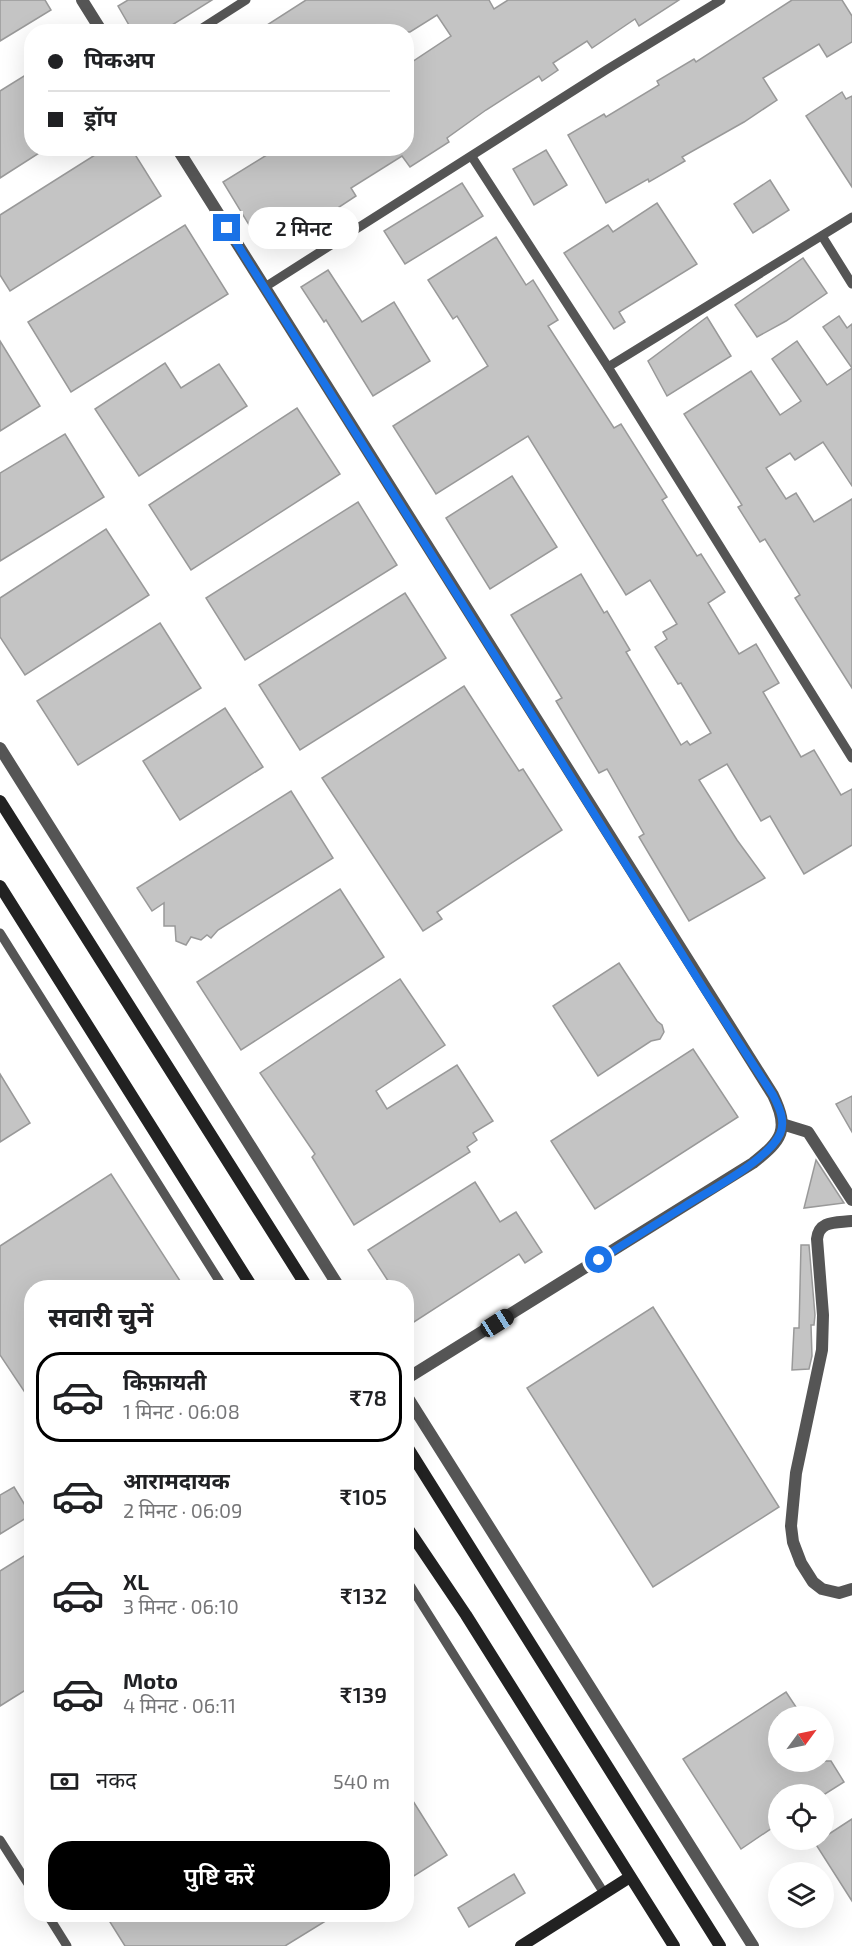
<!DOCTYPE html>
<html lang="hi">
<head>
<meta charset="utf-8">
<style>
	body { margin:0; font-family:"Exo 2","Noto Sans Devanagari",sans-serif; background:#f2f2f2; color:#202124; height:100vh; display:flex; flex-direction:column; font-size:22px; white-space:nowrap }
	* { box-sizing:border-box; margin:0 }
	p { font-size:20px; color:#757577 }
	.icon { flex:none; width:33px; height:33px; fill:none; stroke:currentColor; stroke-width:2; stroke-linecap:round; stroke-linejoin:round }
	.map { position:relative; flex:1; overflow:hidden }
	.drawer { position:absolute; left:24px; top:1280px; width:390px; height:642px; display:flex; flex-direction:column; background:#fff; border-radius:24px; box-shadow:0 6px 24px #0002 }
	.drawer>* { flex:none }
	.guide { position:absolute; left:24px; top:24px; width:390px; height:132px; border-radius:24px; box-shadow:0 6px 24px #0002; display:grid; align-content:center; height:132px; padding:0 24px; background:#fff }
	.needle { width:39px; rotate:57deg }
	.buttons { position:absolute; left:768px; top:1706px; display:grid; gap:12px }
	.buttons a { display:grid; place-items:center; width:66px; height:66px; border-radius:50%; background:#fff; box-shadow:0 6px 24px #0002; font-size:30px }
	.end { position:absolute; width:27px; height:27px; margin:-14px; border:8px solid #1a73e8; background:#fff; box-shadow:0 0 0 3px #fff }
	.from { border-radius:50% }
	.bubble { position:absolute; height:42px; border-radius:21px; background:#fff; box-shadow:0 6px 24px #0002; font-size:20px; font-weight:600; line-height:42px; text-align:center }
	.car { position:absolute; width:18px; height:36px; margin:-18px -9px; border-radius:8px; box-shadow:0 0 4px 2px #0007; background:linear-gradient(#222 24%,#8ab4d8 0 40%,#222 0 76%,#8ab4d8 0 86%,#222 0) }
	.guide b { display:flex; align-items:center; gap:21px; height:57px; font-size:22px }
	.guide b+b { border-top:2px solid #e0e0e0 }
	.guide i { width:15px; height:15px; background:#202124 }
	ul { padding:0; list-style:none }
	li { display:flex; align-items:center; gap:18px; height:90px; margin:0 12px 9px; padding:0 12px; border:3px solid transparent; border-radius:24px }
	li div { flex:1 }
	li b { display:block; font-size:22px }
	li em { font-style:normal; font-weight:600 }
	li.active { border-color:#000 }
	li>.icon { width:54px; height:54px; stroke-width:1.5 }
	h2 { padding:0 24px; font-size:27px; line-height:72px }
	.pay { display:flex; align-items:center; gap:15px; height:66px; padding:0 24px; font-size:22px }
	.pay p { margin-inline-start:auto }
	.button { display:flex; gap:12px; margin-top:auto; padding:12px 24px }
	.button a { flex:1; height:69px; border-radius:24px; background:#000; color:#fff; font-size:24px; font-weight:600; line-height:69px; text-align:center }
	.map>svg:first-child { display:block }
	.building { fill:#c4c4c4; stroke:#999; stroke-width:1.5 }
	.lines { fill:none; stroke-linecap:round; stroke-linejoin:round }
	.lane { stroke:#555; stroke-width:9 }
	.street { stroke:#555; stroke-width:12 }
	.secondary { stroke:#222; stroke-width:12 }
	.route { stroke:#1a73e8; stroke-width:8 }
</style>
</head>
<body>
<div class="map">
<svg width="852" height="1946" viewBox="0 0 852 1946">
	<rect width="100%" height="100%" fill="#fff"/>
	<g class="building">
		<polygon points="0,0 45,0 51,10 0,41"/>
		<polygon points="128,0 212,0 161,32 133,32 118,6"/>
		<polygon points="306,0 489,0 494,9 508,0 679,0 639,26 635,19 592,48 587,41 553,63 558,70 542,81 539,76 486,110 447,138 449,142 410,167 402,156 351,188 356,196 318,221 312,212 260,243 223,182 278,148 406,148 406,66 451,36 437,15 410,32 256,32"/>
		<polygon points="792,0 842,0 852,16 852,42 827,57 819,44 763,78 777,100 744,122 682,157 685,161 649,182 648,179 606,203 568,135 604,114 606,117 659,85 657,81 694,59 696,62"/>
		<polygon points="32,71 32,148 47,148 0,178 0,91"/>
		<polygon points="842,92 846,99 852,96 852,187 806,116"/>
		<polygon points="106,148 131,148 161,196 10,291 0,275 0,215"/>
		<polygon points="546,150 567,185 534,205 513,169"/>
		<polygon points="770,180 789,210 753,233 734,204"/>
		<polygon points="462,183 483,216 405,264 384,231"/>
		<polygon points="657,203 697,264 619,312 625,322 614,329 564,253 608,225 613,232"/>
		<polygon points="185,225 228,294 71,392 28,322"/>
		<polygon points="496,237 526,285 533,280 558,320 548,326 614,428 621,424 667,497 662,500 697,556 701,554 725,592 708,603 739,654 756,644 779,683 763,692 801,757 814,750 841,795 852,789 852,845 804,874 770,816 761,821 727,764 699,780 737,840 765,878 689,921 639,837 644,834 607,769 599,773 556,701 562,698 511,615 581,574 604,613 607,611 630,650 626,652 681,745 687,741 690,745 711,733 681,683 678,684 655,647 667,639 663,632 677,624 650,580 626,595 528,436 436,494 393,426 488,366 457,316 453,319 428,280"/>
		<polygon points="803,258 827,293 786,321 757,337 735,305"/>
		<polygon points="328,270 362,322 394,302 430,361 373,396 326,320 324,322 301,287"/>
		<polygon points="839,316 847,328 852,324 852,486 823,442 795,460 790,453 766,468 786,499 796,493 814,522 852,499 852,688 795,598 800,595 765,539 760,542 738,507 742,505 684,414 751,371 780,415 801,401 772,359 797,341 827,385 852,368 823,327"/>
		<polygon points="707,317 731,356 667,396 648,361"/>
		<polygon points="0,341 40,406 0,431"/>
		<polygon points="165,363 181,388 219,364 247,406 139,476 95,409"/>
		<polygon points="297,408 340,474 191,570 149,505"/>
		<polygon points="65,434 104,497 0,561 0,473"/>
		<polygon points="512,476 557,547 490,589 446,518"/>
		<polygon points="358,502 397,565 245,660 206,598"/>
		<polygon points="106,529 149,595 25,675 0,637 0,598"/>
		<polygon points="405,593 446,658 300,750 259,685"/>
		<polygon points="160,623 201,688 78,765 37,701"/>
		<polygon points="464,686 519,771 523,769 562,830 437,912 442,919 423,931 322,778"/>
		<polygon points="225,708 263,767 180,820 143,761"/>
		<polygon points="291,791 333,858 218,930 211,938 207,935 201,940 191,937 186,945 176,941 175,926 164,926 164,903 152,911 137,888"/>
		<polygon points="340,889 384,957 241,1050 197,982"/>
		<polygon points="619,963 657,1021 662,1025 664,1032 660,1039 651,1041 598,1076 553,1006"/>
		<polygon points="400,979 445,1045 376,1091 387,1109 457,1065 493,1121 473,1133 477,1140 467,1147 470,1152 354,1225 312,1157 315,1154 260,1073"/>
		<polygon points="693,1049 738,1117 595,1209 551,1141"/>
		<polygon points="0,1074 30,1123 0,1142"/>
		<polygon points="852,1096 852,1132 836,1104"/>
		<polygon points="816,1160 844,1203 804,1208"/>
		<polygon points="111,1174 184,1287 32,1287 32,1403 0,1355 0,1246"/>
		<polygon points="475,1182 500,1222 516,1212 542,1252 525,1263 519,1254 414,1322 406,1310 406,1287 392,1287 368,1250"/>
		<polygon points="801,1245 809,1245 815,1315 814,1325 811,1325 812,1356 809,1369 792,1370 794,1328 799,1328"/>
		<polygon points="653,1307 779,1507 653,1587 527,1388"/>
		<polygon points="14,1487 31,1515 0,1534 0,1495"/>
		<polygon points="32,1551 32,1686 0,1706 0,1571"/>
		<polygon points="786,1692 802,1716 778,1716 778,1761 831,1761 844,1782 825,1794 778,1794 778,1824 741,1849 683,1759"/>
		<polygon points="406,1790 447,1855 406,1881"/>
		<polygon points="852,1819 852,1901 815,1843"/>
		<polygon points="514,1874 525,1893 469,1927 458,1908"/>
		<polygon points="105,1914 337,1914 285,1946 125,1946"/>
	</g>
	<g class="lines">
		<g class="lane">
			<polyline points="196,32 246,0"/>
			<polyline points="472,157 608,367 852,758"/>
			<polyline points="822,236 852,284"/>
			<polyline points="265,287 606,70 721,0"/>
			<polyline points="608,367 852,217"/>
			<polyline points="0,933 223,1287"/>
			<polyline points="406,1579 604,1893"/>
			<polyline points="0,1840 32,1890"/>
			<polyline points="47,1914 67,1946"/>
		</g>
		<g class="street">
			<polyline points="82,0 102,32"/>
			<path d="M177,148L773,1095C790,1130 782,1140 753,1163L406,1379"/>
			<polyline points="0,748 339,1287"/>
			<polyline points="782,1124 808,1132 852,1200"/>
			<path d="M852,1221C836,1223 819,1220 817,1239L823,1315L822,1350L796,1473L791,1526L793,1542L801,1563L813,1582L822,1589L839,1593L852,1589"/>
			<polyline points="406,1395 753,1946"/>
		</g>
		<g class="secondary">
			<polyline points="0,801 307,1287"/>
			<polyline points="0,886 252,1287"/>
			<polyline points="406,1445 720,1946"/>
			<polyline points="406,1526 466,1615 674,1946"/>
			<polyline points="521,1946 630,1877"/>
		</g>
	</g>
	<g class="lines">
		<path class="route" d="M227,228L704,989L773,1095C779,1107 786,1121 780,1134C768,1160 710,1190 685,1206C656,1224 627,1242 599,1260"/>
	</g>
</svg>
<div class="buttons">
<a><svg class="needle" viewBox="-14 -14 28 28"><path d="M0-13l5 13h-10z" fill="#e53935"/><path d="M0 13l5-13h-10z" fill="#757577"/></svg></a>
<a><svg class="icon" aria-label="locate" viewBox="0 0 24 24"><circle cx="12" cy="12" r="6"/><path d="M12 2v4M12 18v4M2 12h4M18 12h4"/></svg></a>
<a><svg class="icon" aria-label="layers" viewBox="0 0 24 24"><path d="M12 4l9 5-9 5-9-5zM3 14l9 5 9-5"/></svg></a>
</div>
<i class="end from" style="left:599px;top:1260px"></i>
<i class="end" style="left:227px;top:228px"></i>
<div class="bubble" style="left:248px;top:207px;width:111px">2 मिनट</div>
<i class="car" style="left:497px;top:1323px;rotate:58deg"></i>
<div class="guide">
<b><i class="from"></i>पिकअप</b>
<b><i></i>ड्रॉप</b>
</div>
<section class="drawer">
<h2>सवारी चुनें</h2>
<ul>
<li class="active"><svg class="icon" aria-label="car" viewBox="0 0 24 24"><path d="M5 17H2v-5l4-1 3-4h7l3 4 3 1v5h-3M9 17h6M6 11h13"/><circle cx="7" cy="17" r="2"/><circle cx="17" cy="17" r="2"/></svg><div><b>किफ़ायती</b><p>1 मिनट · 06:08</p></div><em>₹78</em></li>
<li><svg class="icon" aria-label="car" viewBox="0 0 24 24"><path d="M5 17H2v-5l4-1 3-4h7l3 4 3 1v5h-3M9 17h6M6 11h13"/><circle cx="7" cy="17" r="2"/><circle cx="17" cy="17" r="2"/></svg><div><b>आरामदायक</b><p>2 मिनट · 06:09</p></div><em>₹105</em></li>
<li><svg class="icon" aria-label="car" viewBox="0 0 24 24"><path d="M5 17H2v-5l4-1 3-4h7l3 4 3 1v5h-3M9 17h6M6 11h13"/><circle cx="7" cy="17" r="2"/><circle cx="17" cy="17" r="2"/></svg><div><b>XL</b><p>3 मिनट · 06:10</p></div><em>₹132</em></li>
<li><svg class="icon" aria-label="car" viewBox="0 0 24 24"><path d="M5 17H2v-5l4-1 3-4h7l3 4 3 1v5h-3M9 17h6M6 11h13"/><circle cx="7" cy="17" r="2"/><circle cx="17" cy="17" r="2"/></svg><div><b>Moto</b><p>4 मिनट · 06:11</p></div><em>₹139</em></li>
</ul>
<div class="pay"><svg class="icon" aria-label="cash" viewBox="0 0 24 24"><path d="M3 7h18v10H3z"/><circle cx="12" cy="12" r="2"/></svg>नकद<p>540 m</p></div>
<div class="button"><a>पुष्टि करें</a></div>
</section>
</div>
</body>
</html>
